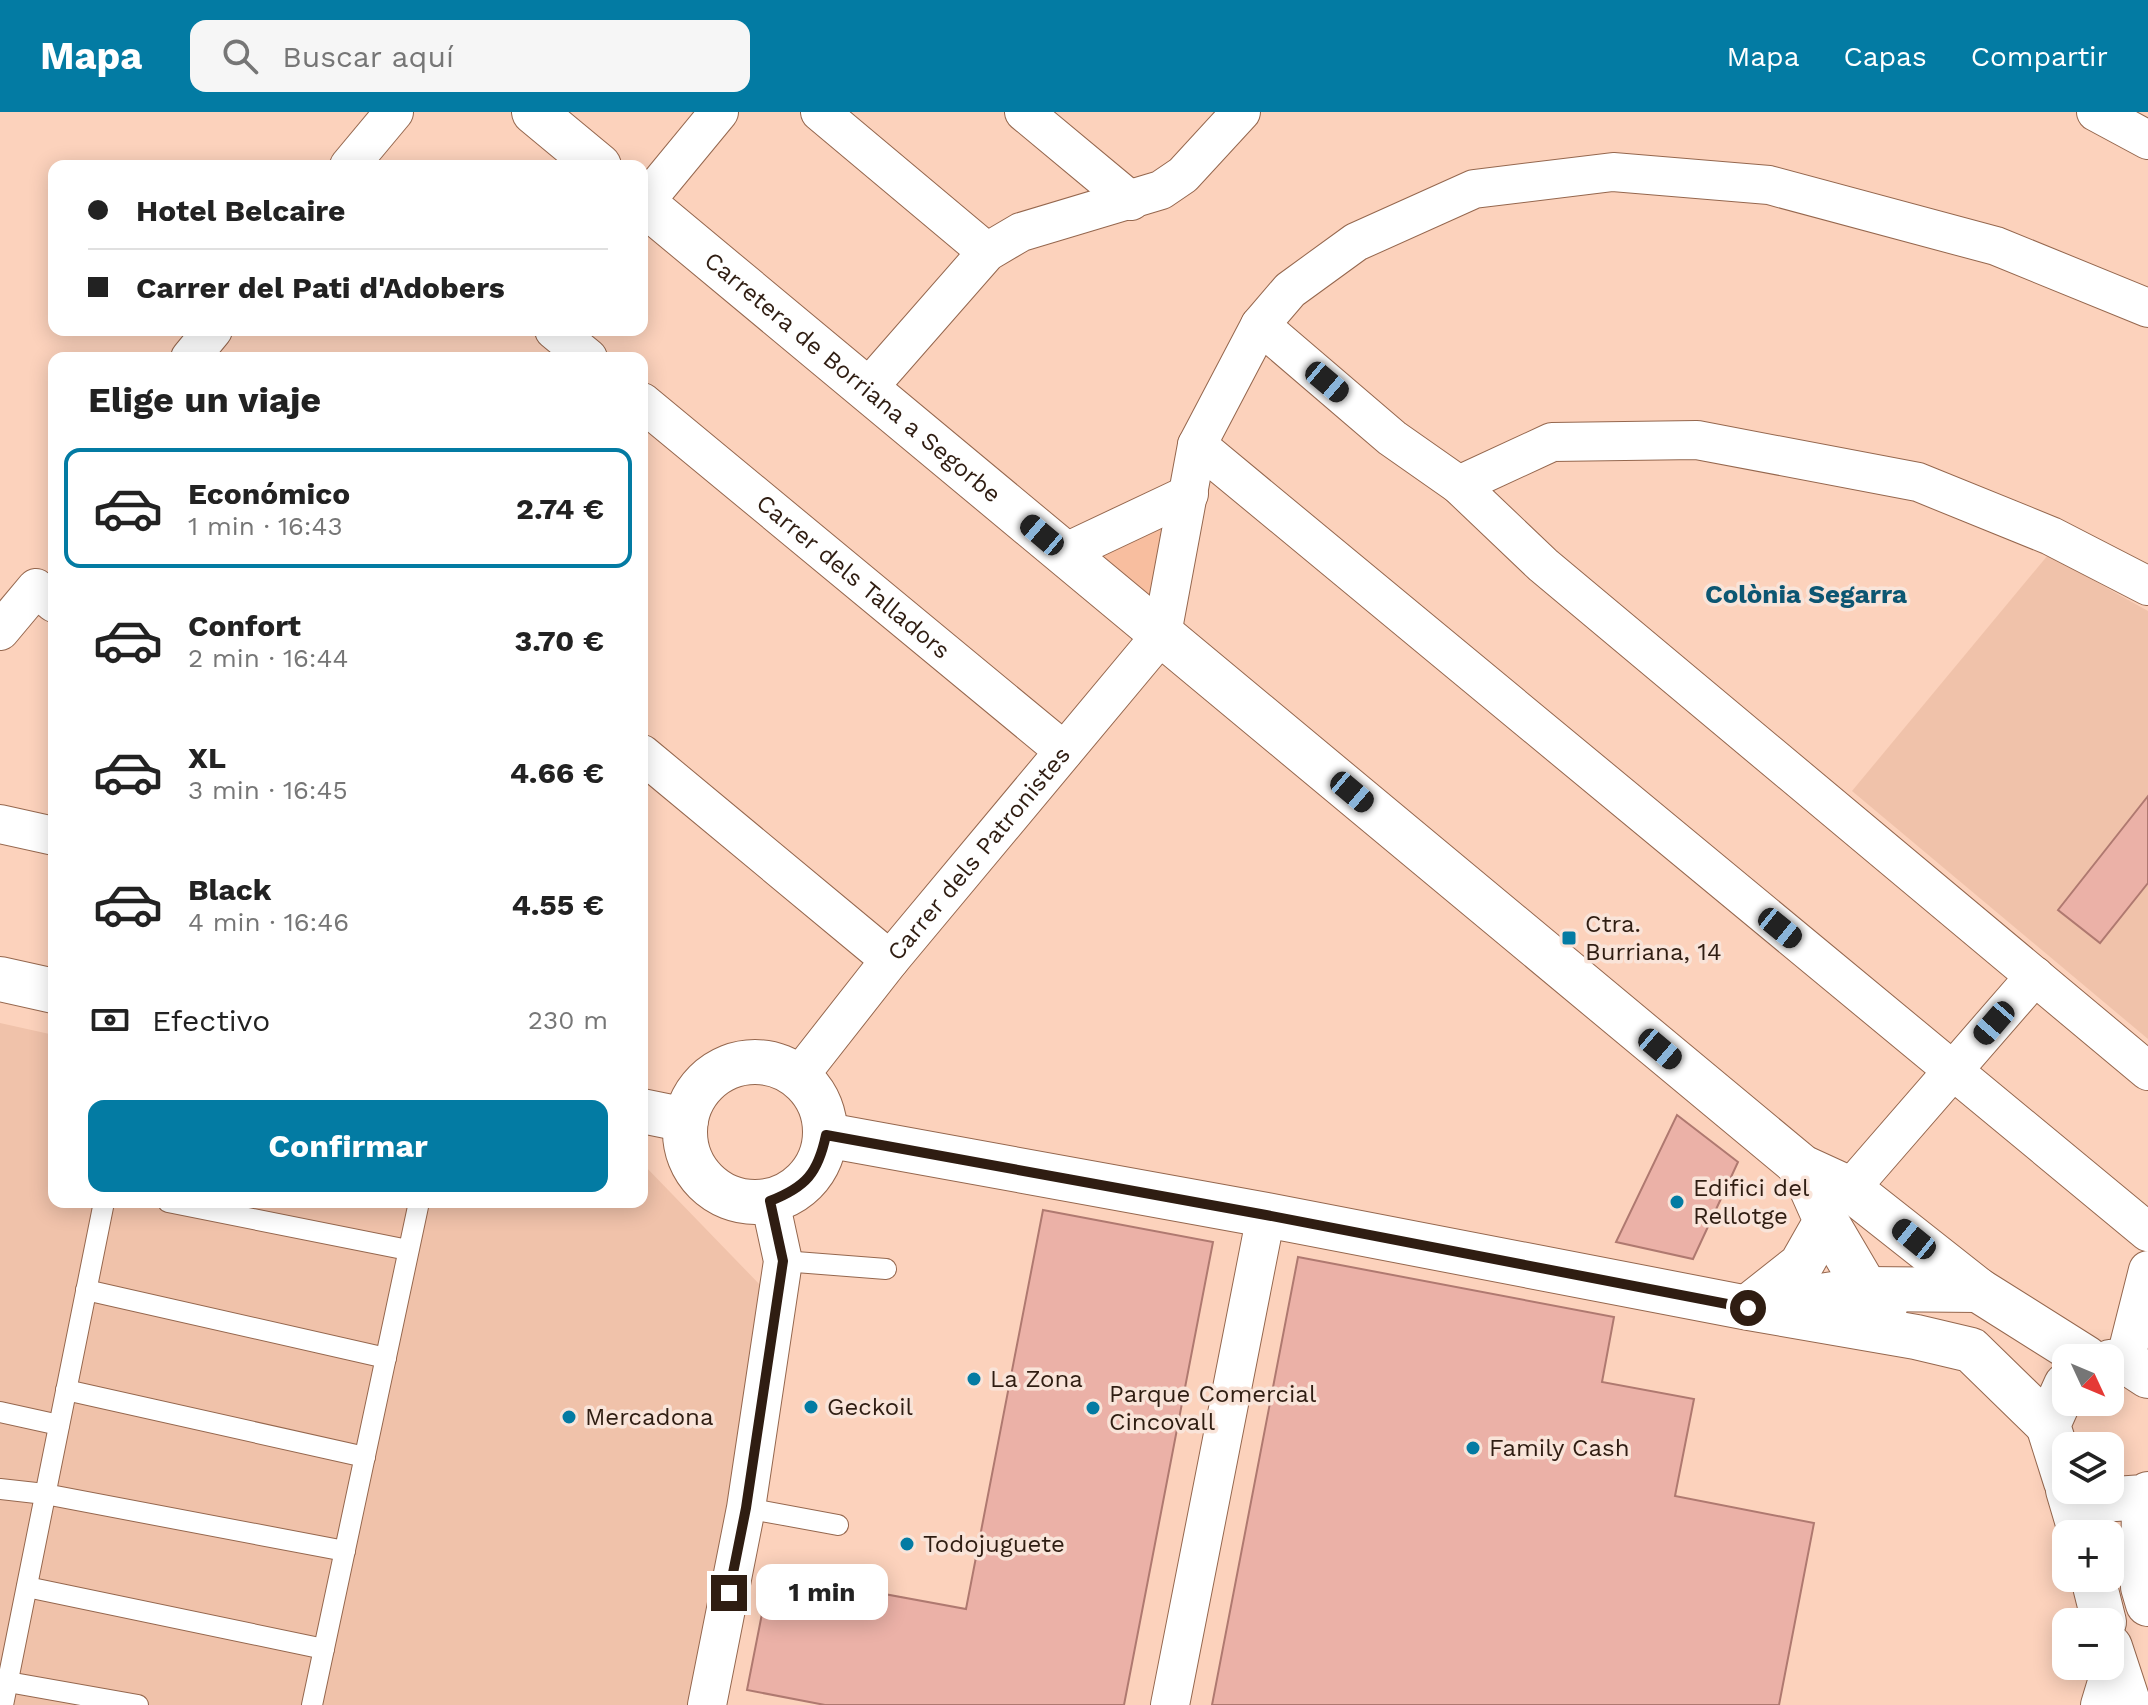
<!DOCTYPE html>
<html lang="es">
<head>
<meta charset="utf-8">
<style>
	body { margin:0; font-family:"Work Sans",sans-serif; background:#f6f6f6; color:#222; height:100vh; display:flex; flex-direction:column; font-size:30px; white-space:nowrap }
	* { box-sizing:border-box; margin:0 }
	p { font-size:26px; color:#767676 }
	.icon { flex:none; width:44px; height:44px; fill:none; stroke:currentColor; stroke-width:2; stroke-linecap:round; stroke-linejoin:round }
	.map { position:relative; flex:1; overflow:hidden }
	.details { position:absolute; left:48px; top:240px; width:600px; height:856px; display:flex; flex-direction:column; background:#fff; border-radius:16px; box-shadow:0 4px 20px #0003 }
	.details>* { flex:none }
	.banner { position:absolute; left:48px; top:48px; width:600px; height:176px; border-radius:16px; box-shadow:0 4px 20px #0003; display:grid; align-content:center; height:176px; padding:0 40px; background:#fff }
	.needle { width:52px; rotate:134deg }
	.controls { position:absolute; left:2052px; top:1232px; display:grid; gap:16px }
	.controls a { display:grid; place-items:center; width:72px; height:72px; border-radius:16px; background:#fff; box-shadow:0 4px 20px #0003; font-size:40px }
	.end { position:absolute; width:36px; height:36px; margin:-18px; border:10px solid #2f1d12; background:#fff; box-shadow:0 0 0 4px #fff }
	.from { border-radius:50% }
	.bubble { position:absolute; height:56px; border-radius:16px; background:#fff; box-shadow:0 4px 20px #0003; font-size:26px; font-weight:700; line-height:56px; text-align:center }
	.car { position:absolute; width:24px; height:48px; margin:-24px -12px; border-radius:10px; box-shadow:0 0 6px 2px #0007; background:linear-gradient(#222 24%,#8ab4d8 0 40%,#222 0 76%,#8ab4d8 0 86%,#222 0) }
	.banner b { display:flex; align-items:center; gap:28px; height:76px; font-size:30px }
	.banner b+b { border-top:2px solid #e0e0e0 }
	.banner i { width:20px; height:20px; background:#222 }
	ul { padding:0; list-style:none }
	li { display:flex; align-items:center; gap:24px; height:120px; margin:0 16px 12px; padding:0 24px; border:4px solid transparent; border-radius:16px }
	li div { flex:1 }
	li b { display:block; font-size:30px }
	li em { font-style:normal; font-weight:700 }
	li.active { border-color:#037ba3 }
	li>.icon { width:72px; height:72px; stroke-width:1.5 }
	h2 { padding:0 40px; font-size:36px; line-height:96px }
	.pay { display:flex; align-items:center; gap:20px; height:88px; padding:0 40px; font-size:30px }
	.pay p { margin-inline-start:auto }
	.action { display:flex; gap:16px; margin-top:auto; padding:16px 40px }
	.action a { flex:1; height:92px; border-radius:16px; background:#037ba3; color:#fff; font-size:32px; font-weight:700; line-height:92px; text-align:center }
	header { display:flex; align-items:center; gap:48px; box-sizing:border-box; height:112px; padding:0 40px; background:#037ba3; color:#fff }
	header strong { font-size:38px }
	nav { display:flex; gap:44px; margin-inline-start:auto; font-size:28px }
	.search { width:560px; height:72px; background:#f6f6f6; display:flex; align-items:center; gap:20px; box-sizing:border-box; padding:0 28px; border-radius:16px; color:#767676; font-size:30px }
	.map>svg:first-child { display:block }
	.built { fill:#f0c2aa }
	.green { fill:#f8be9f }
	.building { fill:#ebb1a7; stroke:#af7970; stroke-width:2 }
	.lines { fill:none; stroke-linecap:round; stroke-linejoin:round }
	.lane-casing { stroke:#95674e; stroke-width:22 }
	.street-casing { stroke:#95674e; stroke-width:40 }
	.secondary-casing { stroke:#95674e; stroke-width:46 }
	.lane { stroke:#fff; stroke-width:20 }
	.street { stroke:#fff; stroke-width:38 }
	.secondary { stroke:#fff; stroke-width:44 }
	.route { stroke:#2f1d12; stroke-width:10 }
	.poi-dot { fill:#037ba3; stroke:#f9e4d9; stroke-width:3 }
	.labels { text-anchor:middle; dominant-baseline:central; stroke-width:7; stroke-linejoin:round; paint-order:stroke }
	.street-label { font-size:24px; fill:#2f1d12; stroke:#f9e4d9 }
	.poi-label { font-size:24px; fill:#2f1d12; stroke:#f9e4d9; text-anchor:start }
	.neighbourhood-label { font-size:26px; font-weight:bold; fill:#0c5672; stroke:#f9e4d9 }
</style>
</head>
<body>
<header>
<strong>Mapa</strong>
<div class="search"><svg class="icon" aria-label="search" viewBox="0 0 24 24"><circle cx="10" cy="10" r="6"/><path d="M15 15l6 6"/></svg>Buscar aquí</div>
<nav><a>Mapa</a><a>Capas</a><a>Compartir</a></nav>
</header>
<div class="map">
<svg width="2148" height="1593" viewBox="0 0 2148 1593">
	<rect width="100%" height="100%" fill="#fcd2bc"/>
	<g class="built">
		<polygon points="2048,443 2148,499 2148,927 1852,679"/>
		<polygon points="0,911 54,923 54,1090 642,1090 642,1051 763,1176 693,1593 0,1593"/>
	</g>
	<polygon class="green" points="1189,382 1162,522 1064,441"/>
	<g class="building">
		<polygon points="2148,684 2148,771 2100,831 2058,798"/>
		<polygon points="1677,1003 1738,1050 1693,1147 1616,1130"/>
		<polygon points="1043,1098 1213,1130 1124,1593 825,1593 747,1578 770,1461 966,1497"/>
		<polygon points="1298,1145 1614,1205 1602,1270 1694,1287 1675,1384 1814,1411 1779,1593 1212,1593"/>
	</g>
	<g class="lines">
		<defs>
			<g id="lane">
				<polyline points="168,1090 408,1138"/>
				<polyline points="783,1149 886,1157"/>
				<polyline points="86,1178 386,1246"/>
				<polyline points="66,1278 365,1345"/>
				<polyline points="0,1300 59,1313"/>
				<polyline points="0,1377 45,1382 345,1439"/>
				<polyline points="746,1396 838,1413"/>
				<polyline points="27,1475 324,1537"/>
				<polyline points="8,1570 138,1593"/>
				<polyline points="3,1593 104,1090"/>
				<polyline points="312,1593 419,1090"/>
			</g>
			<g id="street">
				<polyline points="820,0 987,140"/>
				<polyline points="1024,0 1131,89"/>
				<polyline points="2096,0 2148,28"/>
				<polyline points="349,54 394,0"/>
				<polyline points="644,91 719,0"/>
				<polyline points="1260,213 1392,326 1459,373 1543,453 2148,959"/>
				<polyline points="554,218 588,246"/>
				<polyline points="190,246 213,218"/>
				<polyline points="867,277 987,140 1021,120 1161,78 1183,63 1241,0"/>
				<path id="s1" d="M642,290L1064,639"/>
				<polyline points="1197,333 2148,1120"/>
				<polyline points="1459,373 1552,330 1697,328 1918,370 2051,424 2148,474"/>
				<polyline points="1064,441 1189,382"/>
				<polyline points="0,519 36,476 54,491"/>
				<polyline points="642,642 890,848"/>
				<polyline points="0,712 54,724"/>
				<path id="s2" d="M799,964L890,848L1162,522L1197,333L1260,213L1290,178L1356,130L1474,77L1613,60L1769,73L1996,134L2148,196"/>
				<polyline points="1850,1077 2035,864"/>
				<polyline points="2125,1249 2148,1158"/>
				<polyline points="707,1593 746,1396 783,1149 770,1089"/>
				<polyline points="1170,1593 1266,1103"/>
				<polyline points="2100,1593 2113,1550"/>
			</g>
			<g id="secondary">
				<polyline points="534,0 599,54"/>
				<path id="s3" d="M642,90L1802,1055L1850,1077L1978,1178L2086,1246"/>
				<polyline points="0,867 54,879"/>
				<circle cx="755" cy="1020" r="70"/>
				<polyline points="642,999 686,1008"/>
				<polyline points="826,1023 1266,1103 1748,1196 1916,1225 1971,1238 2048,1313"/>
				<polyline points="1826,1109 1866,1177 1885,1195"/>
				<polyline points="1781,1190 1866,1177 1978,1178"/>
				<polyline points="1749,1194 1801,1153 1826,1109 1802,1055"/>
				<polyline points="2110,1250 2125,1249 2148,1264"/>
				<polyline points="2066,1273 2048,1313 2066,1370"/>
				<polyline points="2068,1378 2081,1422"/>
				<polyline points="2085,1378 2101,1388 2144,1385 2148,1382"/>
				<polyline points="2144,1385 2143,1475 2148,1492"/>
				<polyline points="2093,1466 2104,1510"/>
				<polyline points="2110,1535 2129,1593"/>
			</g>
		</defs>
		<use href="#lane" class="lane-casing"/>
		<use href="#street" class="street-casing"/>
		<use href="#secondary" class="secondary-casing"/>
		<use href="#lane" class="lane"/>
		<use href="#street" class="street"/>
		<use href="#secondary" class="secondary"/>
	</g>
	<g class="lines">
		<path class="route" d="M729,1481L746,1396L783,1149L770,1089C806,1075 818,1061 826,1023L1266,1103L1748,1196"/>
	</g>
	<g class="poi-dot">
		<rect x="1561" y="818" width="16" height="16" rx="4"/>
		<circle cx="1677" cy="1090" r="8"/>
		<circle cx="974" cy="1267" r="8"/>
		<circle cx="811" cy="1295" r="8"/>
		<circle cx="1093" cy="1296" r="8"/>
		<circle cx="569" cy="1305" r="8"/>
		<circle cx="1473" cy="1336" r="8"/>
		<circle cx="907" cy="1432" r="8"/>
	</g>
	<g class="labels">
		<g class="street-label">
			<text stroke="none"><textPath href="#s3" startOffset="274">Carretera de Borriana a Segorbe</textPath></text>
			<text stroke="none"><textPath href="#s1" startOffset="274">Carrer dels Talladors</textPath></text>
			<text stroke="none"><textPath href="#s2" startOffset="286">Carrer dels Patronistes</textPath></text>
		</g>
		<g class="poi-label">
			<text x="1585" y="812">Ctra.<tspan x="1585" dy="28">Burriana, 14</tspan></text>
			<text x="1693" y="1076">Edifici del<tspan x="1693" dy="28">Rellotge</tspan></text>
			<text x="990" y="1267">La Zona</text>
			<text x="1109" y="1282">Parque Comercial<tspan x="1109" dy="28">Cincovall</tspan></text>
			<text x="827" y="1295">Geckoil</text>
			<text x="585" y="1305">Mercadona</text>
			<text x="1489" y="1336">Family Cash</text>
			<text x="923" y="1432">Todojuguete</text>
		</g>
		<g class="neighbourhood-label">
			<text x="1806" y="482">Colònia Segarra</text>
		</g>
	</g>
</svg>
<div class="controls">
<a><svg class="needle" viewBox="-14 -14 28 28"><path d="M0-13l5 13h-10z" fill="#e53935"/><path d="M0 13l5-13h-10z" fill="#767676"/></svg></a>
<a><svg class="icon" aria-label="layers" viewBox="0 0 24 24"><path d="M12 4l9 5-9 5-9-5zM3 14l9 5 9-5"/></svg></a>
<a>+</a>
<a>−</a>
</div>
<i class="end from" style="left:1748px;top:1196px"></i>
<i class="end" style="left:729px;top:1481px"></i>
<div class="bubble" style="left:756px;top:1452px;width:132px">1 min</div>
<i class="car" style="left:1327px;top:270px;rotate:130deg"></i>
<i class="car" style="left:1042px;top:423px;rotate:310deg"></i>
<i class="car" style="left:1352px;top:680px;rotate:130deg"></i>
<i class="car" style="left:1780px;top:816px;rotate:129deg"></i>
<i class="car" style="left:1994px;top:911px;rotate:221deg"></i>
<i class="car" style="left:1660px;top:937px;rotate:130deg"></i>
<i class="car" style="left:1914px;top:1127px;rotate:309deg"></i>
<div class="banner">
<b><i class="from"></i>Hotel Belcaire</b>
<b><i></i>Carrer del Pati d'Adobers</b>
</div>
<section class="details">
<h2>Elige un viaje</h2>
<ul>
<li class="active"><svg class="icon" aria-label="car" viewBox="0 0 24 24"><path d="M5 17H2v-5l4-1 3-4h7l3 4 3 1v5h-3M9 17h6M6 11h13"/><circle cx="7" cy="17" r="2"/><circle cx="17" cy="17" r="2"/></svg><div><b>Económico</b><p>1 min · 16:43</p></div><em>2.74 €</em></li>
<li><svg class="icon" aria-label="car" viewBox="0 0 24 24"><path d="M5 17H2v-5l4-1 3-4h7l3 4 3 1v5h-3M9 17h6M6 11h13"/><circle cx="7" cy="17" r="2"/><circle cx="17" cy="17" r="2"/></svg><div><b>Confort</b><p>2 min · 16:44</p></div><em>3.70 €</em></li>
<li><svg class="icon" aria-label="car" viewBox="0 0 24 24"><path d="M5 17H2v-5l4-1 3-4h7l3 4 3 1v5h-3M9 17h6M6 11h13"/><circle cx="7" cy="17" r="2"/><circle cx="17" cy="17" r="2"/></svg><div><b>XL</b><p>3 min · 16:45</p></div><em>4.66 €</em></li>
<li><svg class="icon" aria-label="car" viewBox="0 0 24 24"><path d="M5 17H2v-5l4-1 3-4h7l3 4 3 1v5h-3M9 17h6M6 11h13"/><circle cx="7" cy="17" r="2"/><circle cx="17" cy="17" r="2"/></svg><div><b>Black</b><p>4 min · 16:46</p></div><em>4.55 €</em></li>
</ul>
<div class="pay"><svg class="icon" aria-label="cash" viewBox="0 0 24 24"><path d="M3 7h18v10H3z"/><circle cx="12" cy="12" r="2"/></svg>Efectivo<p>230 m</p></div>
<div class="action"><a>Confirmar</a></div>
</section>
</div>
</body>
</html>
